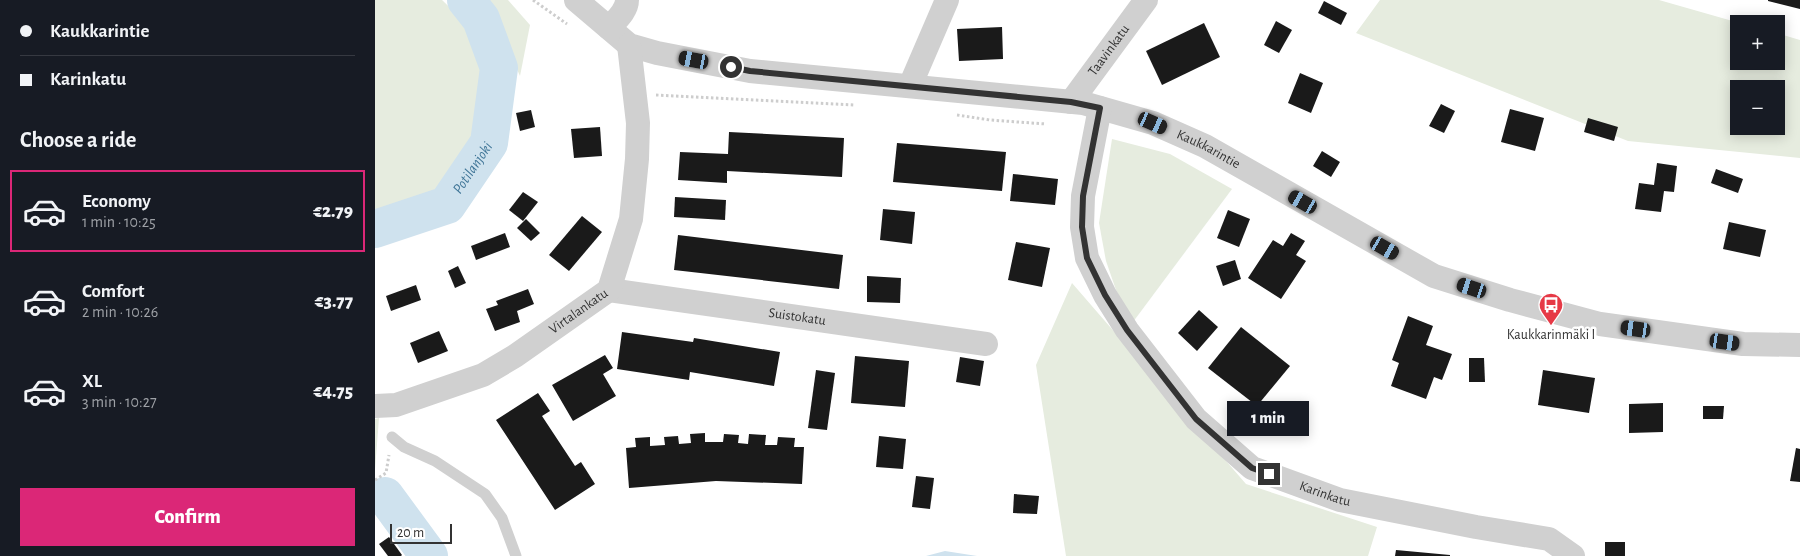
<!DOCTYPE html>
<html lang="en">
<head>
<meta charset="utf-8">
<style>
	body { margin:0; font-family:"Alegreya Sans",sans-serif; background:#20242c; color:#f1f3f6; height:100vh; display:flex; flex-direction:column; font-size:19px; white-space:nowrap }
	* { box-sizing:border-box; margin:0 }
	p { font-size:16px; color:#9ea1a6 }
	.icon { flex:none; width:28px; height:28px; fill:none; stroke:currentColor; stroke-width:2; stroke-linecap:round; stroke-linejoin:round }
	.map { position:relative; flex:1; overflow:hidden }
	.panel { display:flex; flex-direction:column; background:#171b24; width:375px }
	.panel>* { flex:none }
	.top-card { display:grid; align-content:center; height:110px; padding:0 20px; background:#171b24 }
	.tools { position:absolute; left:1355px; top:15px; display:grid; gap:10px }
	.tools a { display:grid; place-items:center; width:55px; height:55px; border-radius:0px; background:#171b24; box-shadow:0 2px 12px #0003; font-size:25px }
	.scale { position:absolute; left:15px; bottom:12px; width:62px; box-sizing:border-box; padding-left:5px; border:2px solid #333; border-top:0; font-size:14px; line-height:18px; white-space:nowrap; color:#333; -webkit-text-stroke:4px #fff; paint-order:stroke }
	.end { position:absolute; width:22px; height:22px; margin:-11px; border:6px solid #333; background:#fff; box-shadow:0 0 0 2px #fff }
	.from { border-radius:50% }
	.bubble { position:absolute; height:35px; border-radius:0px; background:#171b24; box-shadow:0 2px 12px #0003; font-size:16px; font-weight:800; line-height:35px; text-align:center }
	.car { position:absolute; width:15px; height:30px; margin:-15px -8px; border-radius:6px; box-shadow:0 0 4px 1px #0007; background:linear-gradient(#222 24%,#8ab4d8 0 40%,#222 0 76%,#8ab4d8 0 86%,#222 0) }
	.top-card b { display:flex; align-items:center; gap:18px; height:48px; font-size:19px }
	.top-card b+b { border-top:1px solid #363941 }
	.top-card i { width:12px; height:12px; background:#f1f3f6 }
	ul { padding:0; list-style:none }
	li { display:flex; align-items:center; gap:15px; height:82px; margin:0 10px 8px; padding:0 10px; border:2px solid transparent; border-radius:0px }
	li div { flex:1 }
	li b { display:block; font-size:19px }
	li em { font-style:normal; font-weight:800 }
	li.selected { border-color:#db2777 }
	li>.icon { width:45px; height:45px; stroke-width:1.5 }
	h2 { padding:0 20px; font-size:22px; line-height:60px }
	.primary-button { display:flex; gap:10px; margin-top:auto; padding:10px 20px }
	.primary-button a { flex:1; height:58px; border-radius:0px; background:#db2777; color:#fff; font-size:20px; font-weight:800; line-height:58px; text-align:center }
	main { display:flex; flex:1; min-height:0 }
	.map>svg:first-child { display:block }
	.green { fill:#e6ecdf; fill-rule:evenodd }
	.water { fill:#cfe2ee }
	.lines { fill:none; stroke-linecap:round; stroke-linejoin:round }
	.river { stroke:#cfe2ee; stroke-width:38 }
	.building { fill:#1a1a1a }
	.path { stroke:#cdcdcd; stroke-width:3; stroke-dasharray:2.5 2.5; stroke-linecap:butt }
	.lane { stroke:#d0d0d0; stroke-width:11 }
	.street { stroke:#d0d0d0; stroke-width:24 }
	.route { stroke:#333; stroke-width:6 }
	.labels { text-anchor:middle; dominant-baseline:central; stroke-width:5; stroke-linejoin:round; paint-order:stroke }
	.street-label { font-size:14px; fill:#333; stroke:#fff }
	.poi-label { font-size:14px; fill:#333; stroke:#fff }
	.water-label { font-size:15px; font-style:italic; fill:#3f7597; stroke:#fff }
</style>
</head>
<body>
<main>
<section class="panel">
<div class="top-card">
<b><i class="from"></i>Kaukkarintie</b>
<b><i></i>Karinkatu</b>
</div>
<h2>Choose a ride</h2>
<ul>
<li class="selected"><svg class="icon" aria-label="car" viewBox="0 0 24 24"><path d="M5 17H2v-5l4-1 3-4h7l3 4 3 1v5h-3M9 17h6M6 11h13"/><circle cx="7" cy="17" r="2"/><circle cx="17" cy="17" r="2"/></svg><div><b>Economy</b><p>1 min · 10:25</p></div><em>€2.79</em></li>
<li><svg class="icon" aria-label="car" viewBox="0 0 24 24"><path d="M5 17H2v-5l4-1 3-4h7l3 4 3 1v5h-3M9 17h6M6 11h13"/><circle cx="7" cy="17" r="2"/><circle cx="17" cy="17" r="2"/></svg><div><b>Comfort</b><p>2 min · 10:26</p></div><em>€3.77</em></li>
<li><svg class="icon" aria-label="car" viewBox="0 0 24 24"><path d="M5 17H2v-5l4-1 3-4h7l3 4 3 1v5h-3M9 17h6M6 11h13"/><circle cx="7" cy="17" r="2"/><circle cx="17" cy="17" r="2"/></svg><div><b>XL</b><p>3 min · 10:27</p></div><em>€4.75</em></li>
</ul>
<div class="primary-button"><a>Confirm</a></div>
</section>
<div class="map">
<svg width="1425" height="556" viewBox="0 0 1425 556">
	<rect width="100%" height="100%" fill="#fff"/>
	<g class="green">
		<polygon points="0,0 67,0 98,30 110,73 100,134 57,195 0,213"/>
		<polygon points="111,0 133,0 155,25 145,76"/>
		<path d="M1005,0H1284L1368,24H1364V61H1401V33L1425,40V158L1253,141L981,33ZM1364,89H1401V126H1364Z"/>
		<polygon points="737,139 795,154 857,189 758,322 741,290 731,261 724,223"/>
		<polygon points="697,283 871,484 1002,527 993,556 691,556 661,365"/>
		<polygon points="4,418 0,470 0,419"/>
	</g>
	<polygon class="water" points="570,551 602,556 551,556"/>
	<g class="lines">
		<g class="river">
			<path id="s1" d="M0,229L72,205L114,143L124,68L106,19L91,0"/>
			<polyline points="10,496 54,556"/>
		</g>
	</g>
	<g class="building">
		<polygon points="1393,0 1425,0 1425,9 1393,1"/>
		<polygon points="949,1 972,13 966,25 943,13"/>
		<polygon points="901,21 917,30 904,53 889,45"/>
		<polygon points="829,23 845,57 787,85 771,51"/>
		<polygon points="627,27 628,59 584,61 582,29"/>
		<polygon points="925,73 948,83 936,113 913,103"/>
		<polygon points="1066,104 1080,111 1069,133 1054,126"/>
		<polygon points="1135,109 1169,118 1160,151 1126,142"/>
		<polygon points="156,110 160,127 145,131 141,113"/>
		<polygon points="1213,118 1243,127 1239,141 1209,132"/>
		<polygon points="225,127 227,156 199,158 196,129"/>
		<polygon points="354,132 469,138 467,177 352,171 352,183 303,180 305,152 353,154"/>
		<polygon points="522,143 631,152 627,191 518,182"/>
		<polygon points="947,151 965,162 956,177 938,166"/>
		<polygon points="1282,163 1302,166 1299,192 1289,191 1286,212 1260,209 1264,183 1279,185"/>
		<polygon points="1341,169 1368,179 1363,193 1336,183"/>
		<polygon points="638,174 683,179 680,205 635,201"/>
		<polygon points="148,192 163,202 148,221 134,210"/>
		<polygon points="300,197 351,200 350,220 299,217"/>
		<polygon points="508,209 540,212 537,244 505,240"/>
		<polygon points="853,210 875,219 864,247 842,238"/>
		<polygon points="207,216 227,232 194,271 174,255"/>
		<polygon points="151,219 165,233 156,241 142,228"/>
		<polygon points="1354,222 1391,230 1385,257 1348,249"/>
		<polygon points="130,233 135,247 101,260 96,246"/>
		<polygon points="916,233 930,241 921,255 931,261 906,299 873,278 898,240 908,246"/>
		<polygon points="303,235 468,255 464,289 299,270"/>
		<polygon points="641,242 675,248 667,287 633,280"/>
		<polygon points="860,260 866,279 848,286 841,266"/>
		<polygon points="83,266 91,283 80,288 73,271"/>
		<polygon points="492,276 526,278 525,303 492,302"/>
		<polygon points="41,285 46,300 16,311 11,296"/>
		<polygon points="153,289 159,304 142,311 145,322 120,331 111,309 123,305 121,301"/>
		<polygon points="824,310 843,327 822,351 803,333"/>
		<polygon points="1033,316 1058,326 1051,345 1077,354 1067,380 1059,377 1051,399 1016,386 1024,363 1017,360"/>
		<polygon points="866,327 915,366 882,406 833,368"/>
		<polygon points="64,331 73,351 43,363 35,343"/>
		<polygon points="247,332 318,342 319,338 405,352 399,386 315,372 314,380 242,369"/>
		<polygon points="230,355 238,368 228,374 241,396 198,421 177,385"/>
		<polygon points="480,356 534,361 530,407 476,403"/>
		<polygon points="585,357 609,361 605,386 581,382"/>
		<polygon points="1094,358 1109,358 1110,382 1094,382"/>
		<polygon points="441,370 460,373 452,430 433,428"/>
		<polygon points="1168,370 1220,378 1214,413 1163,405"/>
		<polygon points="163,393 175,411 167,416 200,466 206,462 220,484 180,510 121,420"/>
		<polygon points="1288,403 1288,432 1254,433 1254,404"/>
		<polygon points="1328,406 1349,406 1348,419 1328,419"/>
		<polygon points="330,433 330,442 348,442 349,434 364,435 363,443 373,444 374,434 391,435 390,445 402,445 403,437 420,438 419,447 429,447 427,484 341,481 254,488 251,448 261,447 260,438 275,437 275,446 290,445 289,437 303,436 304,444 316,443 315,434"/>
		<polygon points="504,436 531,439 528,469 501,467"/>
		<polygon points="1421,448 1425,449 1425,482 1415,481"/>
		<polygon points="541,476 559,478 555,509 537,507"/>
		<polygon points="639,494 664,496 662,514 638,513"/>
		<polygon points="14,537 27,555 26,556 13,556 4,544"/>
		<rect x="1230" y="542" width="20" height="14"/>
		<polygon points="1021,550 1075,555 1075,556 1020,556"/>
	</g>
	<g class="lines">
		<g class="path">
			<polyline points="158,0 192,24"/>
			<polyline points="281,95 479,105"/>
			<polyline points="582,115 615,120 671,124"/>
			<polyline points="0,480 11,473 14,455"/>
		</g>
		<polyline class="lane" points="17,437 29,447 60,461 110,494 127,518 141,556"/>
		<g class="street">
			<path id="s2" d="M201,0L254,45L282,53L375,71L708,103L778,123L830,146L1059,276L1135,300L1225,324L1368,344L1425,345"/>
			<path d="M234,28C241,20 252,11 252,0"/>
			<polyline points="535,86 572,0"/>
			<path id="s3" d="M696,102L771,0"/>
			<path id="s4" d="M725,108L708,196L707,227L712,258L730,295L752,330L821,419L877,468L965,500L1101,527L1174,539L1198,556"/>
			<path id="s5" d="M234,290L611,344"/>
			<path id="s6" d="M0,406L21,405L108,375L140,356L234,290L256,219L262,159L263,123L254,45"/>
		</g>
	</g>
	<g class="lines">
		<polyline class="route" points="356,67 375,71 696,102 725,108 708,196 707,227 712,258 730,295 752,330 821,419 877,468 894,474"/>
	</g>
	<defs>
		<symbol id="bus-pin" viewBox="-11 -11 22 30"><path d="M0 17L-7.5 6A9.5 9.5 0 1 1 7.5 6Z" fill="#e63946" stroke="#fff"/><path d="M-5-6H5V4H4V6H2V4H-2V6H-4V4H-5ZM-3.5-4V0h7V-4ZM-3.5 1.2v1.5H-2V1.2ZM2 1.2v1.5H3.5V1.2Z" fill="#fff"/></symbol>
	</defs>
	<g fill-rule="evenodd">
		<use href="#bus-pin" x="1162" y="291" width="28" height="38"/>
	</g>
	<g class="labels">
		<g class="street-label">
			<text stroke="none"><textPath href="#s3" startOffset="64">Taavinkatu</textPath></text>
			<text stroke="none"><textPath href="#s2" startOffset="662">Kaukkarintie</textPath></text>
			<text stroke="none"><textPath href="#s6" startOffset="228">Virtalankatu</textPath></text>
			<text stroke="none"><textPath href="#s5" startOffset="190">Suistokatu</textPath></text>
			<text stroke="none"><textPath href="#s4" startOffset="499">Karinkatu</textPath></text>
		</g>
		<g class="poi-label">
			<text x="1176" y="335">Kaukkarinmäki I</text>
		</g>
		<g class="water-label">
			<text stroke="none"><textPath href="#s1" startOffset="121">Potilanjoki</textPath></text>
		</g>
	</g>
</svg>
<div class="tools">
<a>+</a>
<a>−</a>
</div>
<div class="scale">20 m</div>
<i class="end from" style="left:356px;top:67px"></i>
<i class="end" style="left:894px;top:474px"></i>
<div class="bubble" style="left:852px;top:401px;width:82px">1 min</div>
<i class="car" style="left:319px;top:60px;rotate:281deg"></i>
<i class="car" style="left:778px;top:123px;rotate:114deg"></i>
<i class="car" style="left:928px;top:202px;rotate:300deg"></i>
<i class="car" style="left:1010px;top:248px;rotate:120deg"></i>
<i class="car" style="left:1097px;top:288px;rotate:288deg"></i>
<i class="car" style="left:1261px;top:329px;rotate:278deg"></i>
<i class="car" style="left:1350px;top:342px;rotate:98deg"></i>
</div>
</main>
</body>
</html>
